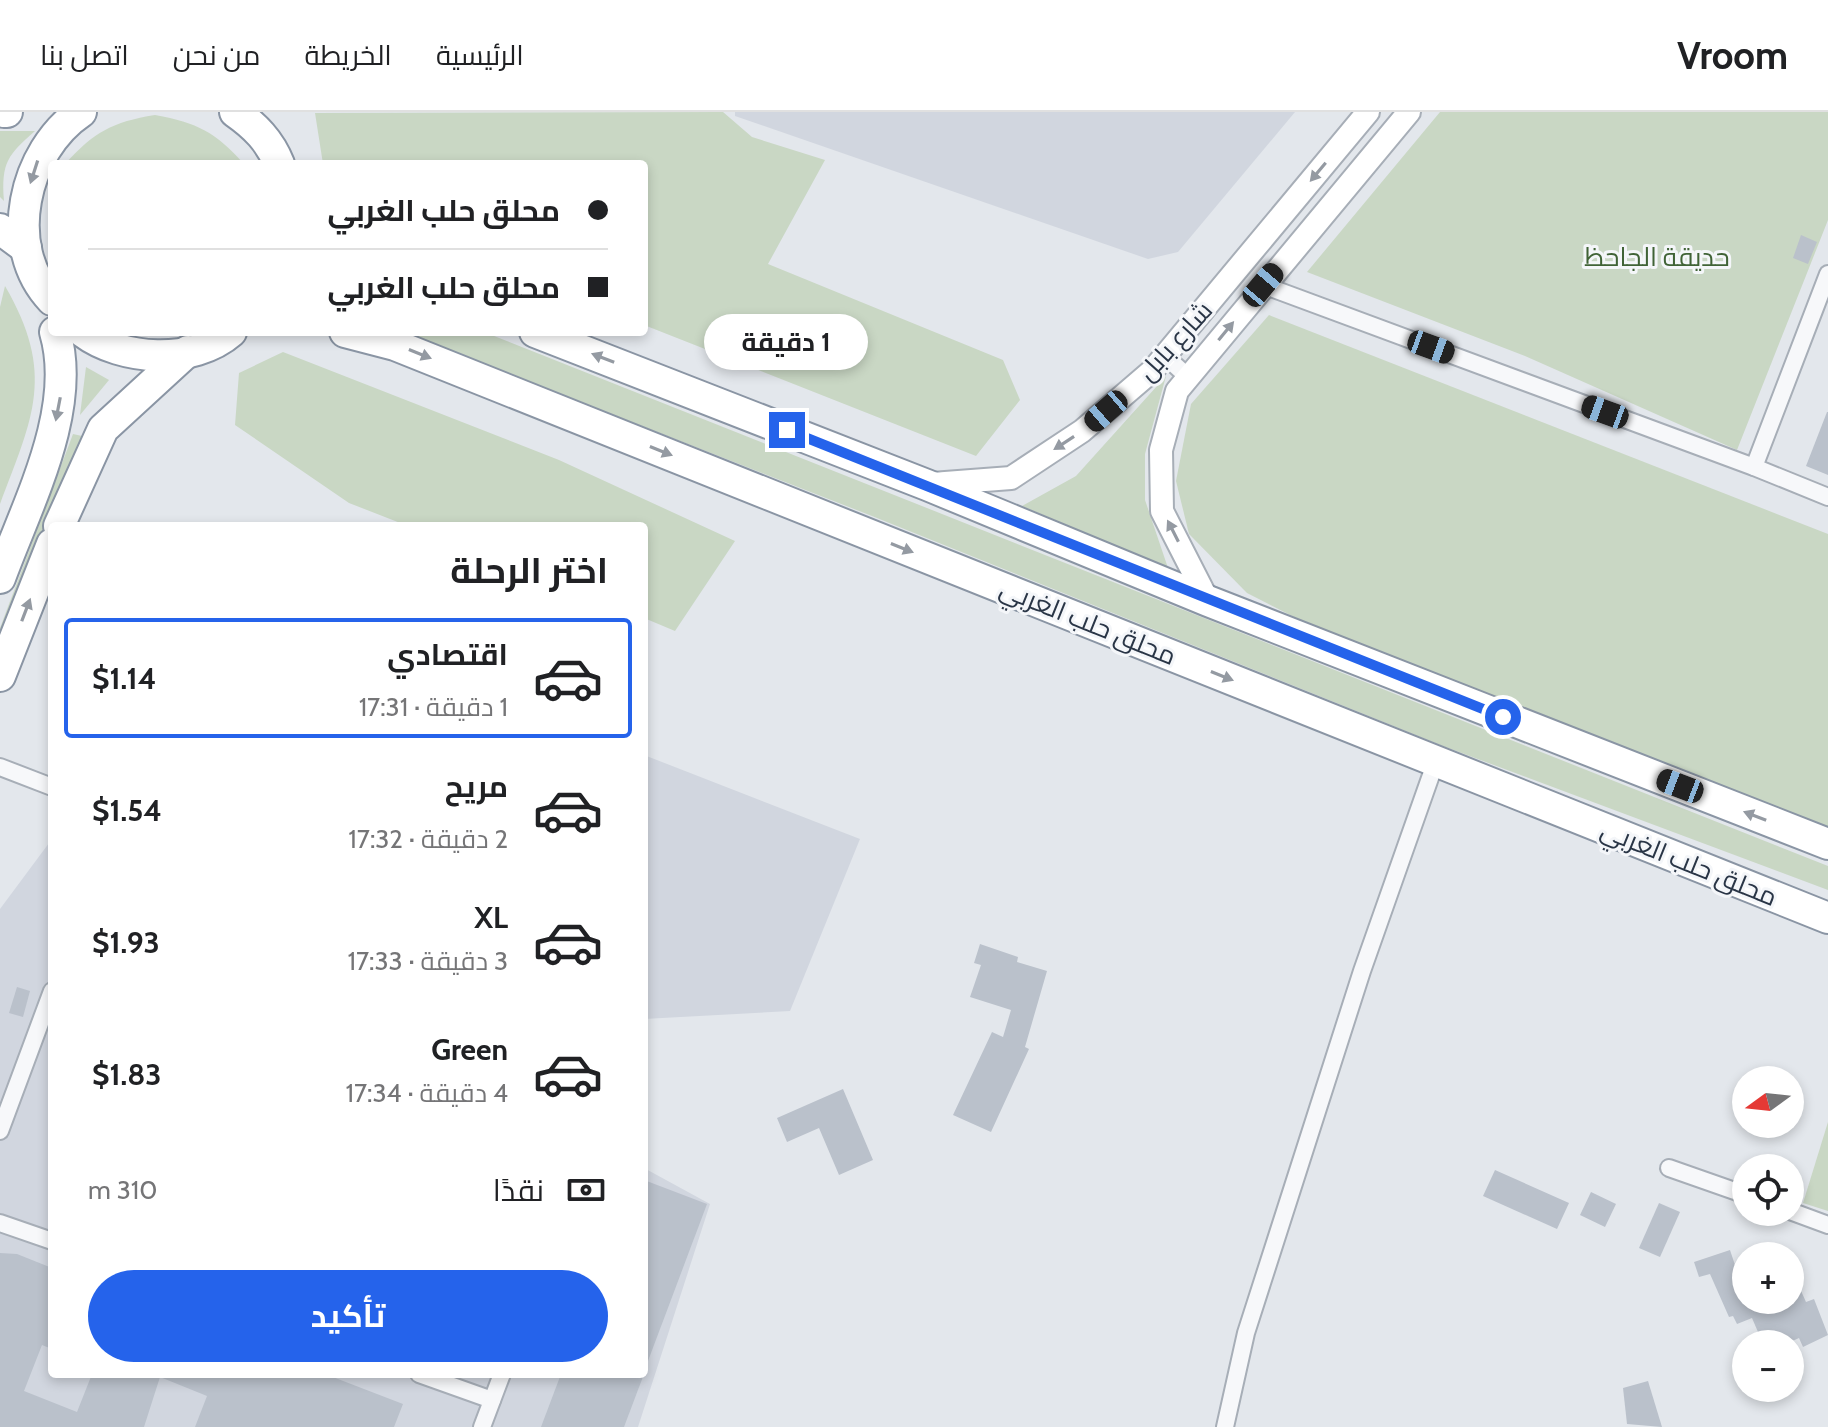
<!DOCTYPE html>
<html lang="ar">
<head>
<meta charset="utf-8">
<style>
	body { margin:0; font-family:Cabin,Cairo,sans-serif; background:#f6f6f6; color:#202124; direction:rtl; height:100vh; display:flex; flex-direction:column; font-size:30px; white-space:nowrap }
	* { box-sizing:border-box; margin:0 }
	p { font-size:26px; color:#757577 }
	.icon { flex:none; width:44px; height:44px; fill:none; stroke:currentColor; stroke-width:2; stroke-linecap:round; stroke-linejoin:round }
	.map { position:relative; flex:1; overflow:hidden; direction:ltr }
	.details { position:absolute; left:48px; top:410px; width:600px; height:856px; display:flex; flex-direction:column; background:#fff; border-radius:8px; box-shadow:0 4px 12px #0003; direction:rtl }
	.details>* { flex:none }
	.hud { position:absolute; left:48px; top:48px; width:600px; height:176px; border-radius:8px; box-shadow:0 4px 12px #0003; direction:rtl; display:grid; align-content:center; height:176px; padding:0 40px; background:#fff }
	.needle { width:52px; rotate:255deg }
	.tools { position:absolute; left:1732px; top:954px; display:grid; gap:16px }
	.tools a { display:grid; place-items:center; width:72px; height:72px; border-radius:50%; background:#fff; box-shadow:0 4px 12px #0003; font-size:40px }
	.end { position:absolute; width:36px; height:36px; margin:-18px; border:10px solid #2563eb; background:#fff; box-shadow:0 0 0 4px #fff }
	.from { border-radius:50% }
	.bubble { position:absolute; height:56px; border-radius:28px; background:#fff; box-shadow:0 4px 12px #0003; font-size:26px; font-weight:700; line-height:56px; text-align:center; direction:rtl }
	.car { position:absolute; width:24px; height:48px; margin:-24px -12px; border-radius:10px; box-shadow:0 0 6px 2px #0007; background:linear-gradient(#222 24%,#8ab4d8 0 40%,#222 0 76%,#8ab4d8 0 86%,#222 0) }
	.hud b { display:flex; align-items:center; gap:28px; height:76px; font-size:30px }
	.hud b+b { border-top:2px solid #e0e0e0 }
	.hud i { width:20px; height:20px; background:#202124 }
	ul { padding:0; list-style:none }
	li { display:flex; align-items:center; gap:24px; height:120px; margin:0 16px 12px; padding:0 24px; border:4px solid transparent; border-radius:8px }
	li div { flex:1 }
	li b { display:block; font-size:30px }
	li em { font-style:normal; font-weight:700 }
	li.on { border-color:#2563eb }
	li>.icon { width:72px; height:72px; stroke-width:1.5 }
	h2 { padding:0 40px; font-size:36px; line-height:96px }
	.pay { display:flex; align-items:center; gap:20px; height:88px; padding:0 40px; font-size:30px }
	.pay p { margin-inline-start:auto }
	.action { display:flex; gap:16px; margin-top:auto; padding:16px 40px }
	.action a { flex:1; height:92px; border-radius:48px; background:#2563eb; color:#fff; font-size:32px; font-weight:700; line-height:92px; text-align:center }
	header { display:flex; align-items:center; gap:48px; box-sizing:border-box; height:112px; padding:0 40px; background:#fff; border-bottom:2px solid #e0e0e0 }
	header strong { font-size:38px }
	nav { display:flex; gap:44px; margin-inline-start:auto; font-size:28px }
	.map>svg:first-child { display:block }
	.built { fill:#d1d6df }
	.green { fill:#c9d7c4 }
	.building { fill:#bac1cb }
	.lines { fill:none; stroke-linecap:round; stroke-linejoin:round }
	.street-casing { stroke:#a7aeb7; stroke-width:20 }
	.secondary-casing { stroke:#a7aeb7; stroke-width:26 }
	.highway-casing { stroke:#8a95a4; stroke-width:34 }
	.street { stroke:#f7f8fa; stroke-width:16 }
	.secondary { stroke:#fff; stroke-width:22 }
	.highway { stroke:#fff; stroke-width:30 }
	.oneway { fill:#949aa2 }
	.route { stroke:#2563eb; stroke-width:10 }
	.labels { text-anchor:middle; dominant-baseline:central; stroke-width:6; stroke-linejoin:round; paint-order:stroke }
	.park-label { font-size:26px; fill:#406336; stroke:#f4f6f9 }
	.street-label { font-size:26px; fill:#293546; stroke:#f4f6f9 }
</style>
</head>
<body>
<header>
<strong>Vroom</strong>
<nav><a>الرئيسية</a><a>الخريطة</a><a>من نحن</a><a>اتصل بنا</a></nav>
</header>
<div class="map">
<svg width="1828" height="1315" viewBox="0 0 1828 1315">
	<rect width="100%" height="100%" fill="#e3e7ec"/>
	<g class="built">
		<polygon points="735,0 1295,0 1178,140 1148,147 735,4"/>
		<polygon points="644,643 860,727 790,899 644,907"/>
		<polygon points="52,727 52,1262 644,1262 644,1056 710,1092 638,1315 0,1315 0,797"/>
	</g>
	<g class="green">
		<polygon points="723,0 752,25 825,48 768,152 1003,248 1020,288 976,344 644,213 644,52 323,52 315,1"/>
		<polygon points="1440,0 1828,0 1828,108 1737,338 1525,244 1307,160"/>
		<path d="M155,3C198,11 215,20 244,52H65C94,20 112,10 155,3Z"/>
		<path d="M0,19H35C8,43 1,50 4,89L0,85Z"/>
		<path d="M5,174C56,262 33,305 0,392V195Z"/>
		<polygon points="1269,203 1828,422 1828,717 1355,536 1247,481 1189,422 1176,369 1191,292"/>
		<polygon points="401,220 484,220 1828,754 1828,778 1443,634 872,404"/>
		<polygon points="283,240 559,348 735,429 675,519 644,506 644,414 408,414 349,391 235,313 239,261"/>
		<polygon points="86,255 109,268 80,303"/>
		<polygon points="1166,264 1145,342 1145,388 1168,456 1022,394 1076,364"/>
		<polygon points="73,322 82,324 0,539 0,516"/>
		<polygon points="1828,1010 1828,1099 1803,1091"/>
	</g>
	<g class="building">
		<polygon points="1801,123 1817,130 1808,152 1793,146"/>
		<polygon points="1827,300 1828,300 1828,363 1806,354"/>
		<polygon points="980,832 1018,845 1017,850 1047,859 1025,935 1029,937 991,1020 953,1003 992,920 1003,925 1011,898 970,885 981,853 974,851"/>
		<polygon points="17,875 30,879 23,905 9,901"/>
		<polygon points="843,977 873,1048 839,1063 819,1016 787,1030 777,1006"/>
		<polygon points="1495,1058 1569,1091 1557,1117 1483,1084"/>
		<polygon points="644,1068 707,1092 645,1257 644,1257"/>
		<polygon points="1591,1080 1616,1092 1605,1115 1580,1103"/>
		<polygon points="1659,1091 1680,1100 1660,1145 1639,1136"/>
		<polygon points="1730,1138 1739,1165 1742,1164 1746,1174 1746,1188 1790,1188 1790,1154 1806,1190 1814,1187 1828,1223 1803,1235 1799,1226 1786,1232 1774,1232 1770,1223 1761,1227 1752,1206 1737,1212 1733,1204 1729,1205 1710,1162 1699,1165 1694,1150"/>
		<polygon points="0,1141 17,1142 52,1156 52,1237 42,1233 24,1279 77,1300 92,1262 325,1262 403,1292 394,1315 195,1315 207,1284 160,1265 144,1315 0,1315"/>
		<polygon points="561,1262 644,1262 624,1315 541,1315"/>
		<polygon points="1648,1269 1662,1315 1627,1312 1623,1276"/>
	</g>
	<g class="lines">
		<defs>
			<g id="street">
				<polyline points="1263,173 1754,355 1828,385"/>
				<polyline points="1165,244 1188,265"/>
				<polyline points="1754,355 1828,162"/>
				<polyline points="0,655 52,675"/>
				<polyline points="0,1019 52,879"/>
				<polyline points="1669,1056 1746,1083"/>
				<polyline points="1790,1099 1828,1113"/>
				<polyline points="0,1111 52,1129"/>
				<polyline points="419,1262 492,1288"/>
				<polyline points="482,1315 502,1262"/>
				<polyline points="1225,1315 1246,1221 1362,859 1436,649"/>
			</g>
			<g id="secondary">
				<polyline points="932,372 1011,366 1082,319 1153,258 1368,0"/>
				<polyline points="1208,489 1162,399 1161,338 1177,279 1409,0"/>
			</g>
			<g id="highway">
				<polyline points="4,0 7,0"/>
				<path d="M235,0C255,14 270,29 279,52"/>
				<polyline points="0,117 26,136"/>
				<path d="M52,188C1,135 24,38 81,0"/>
				<path d="M83,220C122,249 193,253 231,220"/>
				<polyline points="345,220 395,233 1828,806"/>
				<polyline points="535,220 927,373 1208,489 1828,732"/>
				<polyline points="59,414 103,317 188,239"/>
				<path d="M0,466C27,392 78,298 55,220"/>
				<polyline points="0,564 52,432"/>
			</g>
		</defs>
		<use href="#street" class="street-casing"/>
		<use href="#secondary" class="secondary-casing"/>
		<use href="#highway" class="highway-casing"/>
		<use href="#street" class="street"/>
		<use href="#secondary" class="secondary"/>
		<use href="#highway" class="highway"/>
	</g>
	<defs><path id="oneway-solid" d="M-6-.8H1V-3.2L6.5 0L1 3.2V.8H-6Z" transform="scale(2)"/></defs>
	<g class="oneway">
		<use href="#oneway-solid" transform="translate(34 60) rotate(108)"/>
		<use href="#oneway-solid" transform="translate(1318 60) rotate(130)"/>
		<use href="#oneway-solid" transform="translate(1226 219) rotate(-51)"/>
		<use href="#oneway-solid" transform="translate(420 242) rotate(22)"/>
		<use href="#oneway-solid" transform="translate(603 246) rotate(-159)"/>
		<use href="#oneway-solid" transform="translate(58 297) rotate(101)"/>
		<use href="#oneway-solid" transform="translate(1064 331) rotate(147)"/>
		<use href="#oneway-solid" transform="translate(661 339) rotate(22)"/>
		<use href="#oneway-solid" transform="translate(1173 419) rotate(-117)"/>
		<use href="#oneway-solid" transform="translate(902 436) rotate(22)"/>
		<use href="#oneway-solid" transform="translate(26 498) rotate(-69)"/>
		<use href="#oneway-solid" transform="translate(1222 564) rotate(22)"/>
		<use href="#oneway-solid" transform="translate(1755 704) rotate(-159)"/>
	</g>
	<g class="lines">
		<polyline class="route" points="787,318 1503,605"/>
	</g>
	<g class="labels">
		<g class="park-label">
			<text x="1657" y="145">حديقة الجاحظ</text>
		</g>
		<g class="street-label">
			<text transform="translate(1175 229) rotate(-48)">شارع بابل</text>
			<text transform="translate(1088 510) rotate(22)">محلق حلب الغربي</text>
			<text transform="translate(1689 751) rotate(22)">محلق حلب الغربي</text>
		</g>
	</g>
</svg>
<div class="tools">
<a><svg class="needle" viewBox="-14 -14 28 28"><path d="M0-13l5 13h-10z" fill="#e53935"/><path d="M0 13l5-13h-10z" fill="#757577"/></svg></a>
<a><svg class="icon" aria-label="locate" viewBox="0 0 24 24"><circle cx="12" cy="12" r="6"/><path d="M12 2v4M12 18v4M2 12h4M18 12h4"/></svg></a>
<a>+</a>
<a>−</a>
</div>
<i class="end from" style="left:1503px;top:605px"></i>
<i class="end" style="left:787px;top:318px"></i>
<div class="bubble" style="left:704px;top:202px;width:164px">1 دقيقة</div>
<i class="car" style="left:1263px;top:173px;rotate:40deg"></i>
<i class="car" style="left:1431px;top:235px;rotate:110deg"></i>
<i class="car" style="left:1106px;top:299px;rotate:229deg"></i>
<i class="car" style="left:1605px;top:300px;rotate:290deg"></i>
<i class="car" style="left:1680px;top:674px;rotate:291deg"></i>
<div class="hud">
<b><i class="from"></i>محلق حلب الغربي</b>
<b><i></i>محلق حلب الغربي</b>
</div>
<section class="details">
<h2>اختر الرحلة</h2>
<ul>
<li class="on"><svg class="icon" aria-label="car" viewBox="0 0 24 24"><path d="M5 17H2v-5l4-1 3-4h7l3 4 3 1v5h-3M9 17h6M6 11h13"/><circle cx="7" cy="17" r="2"/><circle cx="17" cy="17" r="2"/></svg><div><b>اقتصادي</b><p>1 دقيقة · 17:31</p></div><em>$1.14</em></li>
<li><svg class="icon" aria-label="car" viewBox="0 0 24 24"><path d="M5 17H2v-5l4-1 3-4h7l3 4 3 1v5h-3M9 17h6M6 11h13"/><circle cx="7" cy="17" r="2"/><circle cx="17" cy="17" r="2"/></svg><div><b>مريح</b><p>2 دقيقة · 17:32</p></div><em>$1.54</em></li>
<li><svg class="icon" aria-label="car" viewBox="0 0 24 24"><path d="M5 17H2v-5l4-1 3-4h7l3 4 3 1v5h-3M9 17h6M6 11h13"/><circle cx="7" cy="17" r="2"/><circle cx="17" cy="17" r="2"/></svg><div><b>XL</b><p>3 دقيقة · 17:33</p></div><em>$1.93</em></li>
<li><svg class="icon" aria-label="car" viewBox="0 0 24 24"><path d="M5 17H2v-5l4-1 3-4h7l3 4 3 1v5h-3M9 17h6M6 11h13"/><circle cx="7" cy="17" r="2"/><circle cx="17" cy="17" r="2"/></svg><div><b>Green</b><p>4 دقيقة · 17:34</p></div><em>$1.83</em></li>
</ul>
<div class="pay"><svg class="icon" aria-label="cash" viewBox="0 0 24 24"><path d="M3 7h18v10H3z"/><circle cx="12" cy="12" r="2"/></svg>نقدًا<p>310 m</p></div>
<div class="action"><a>تأكيد</a></div>
</section>
</div>
</body>
</html>
